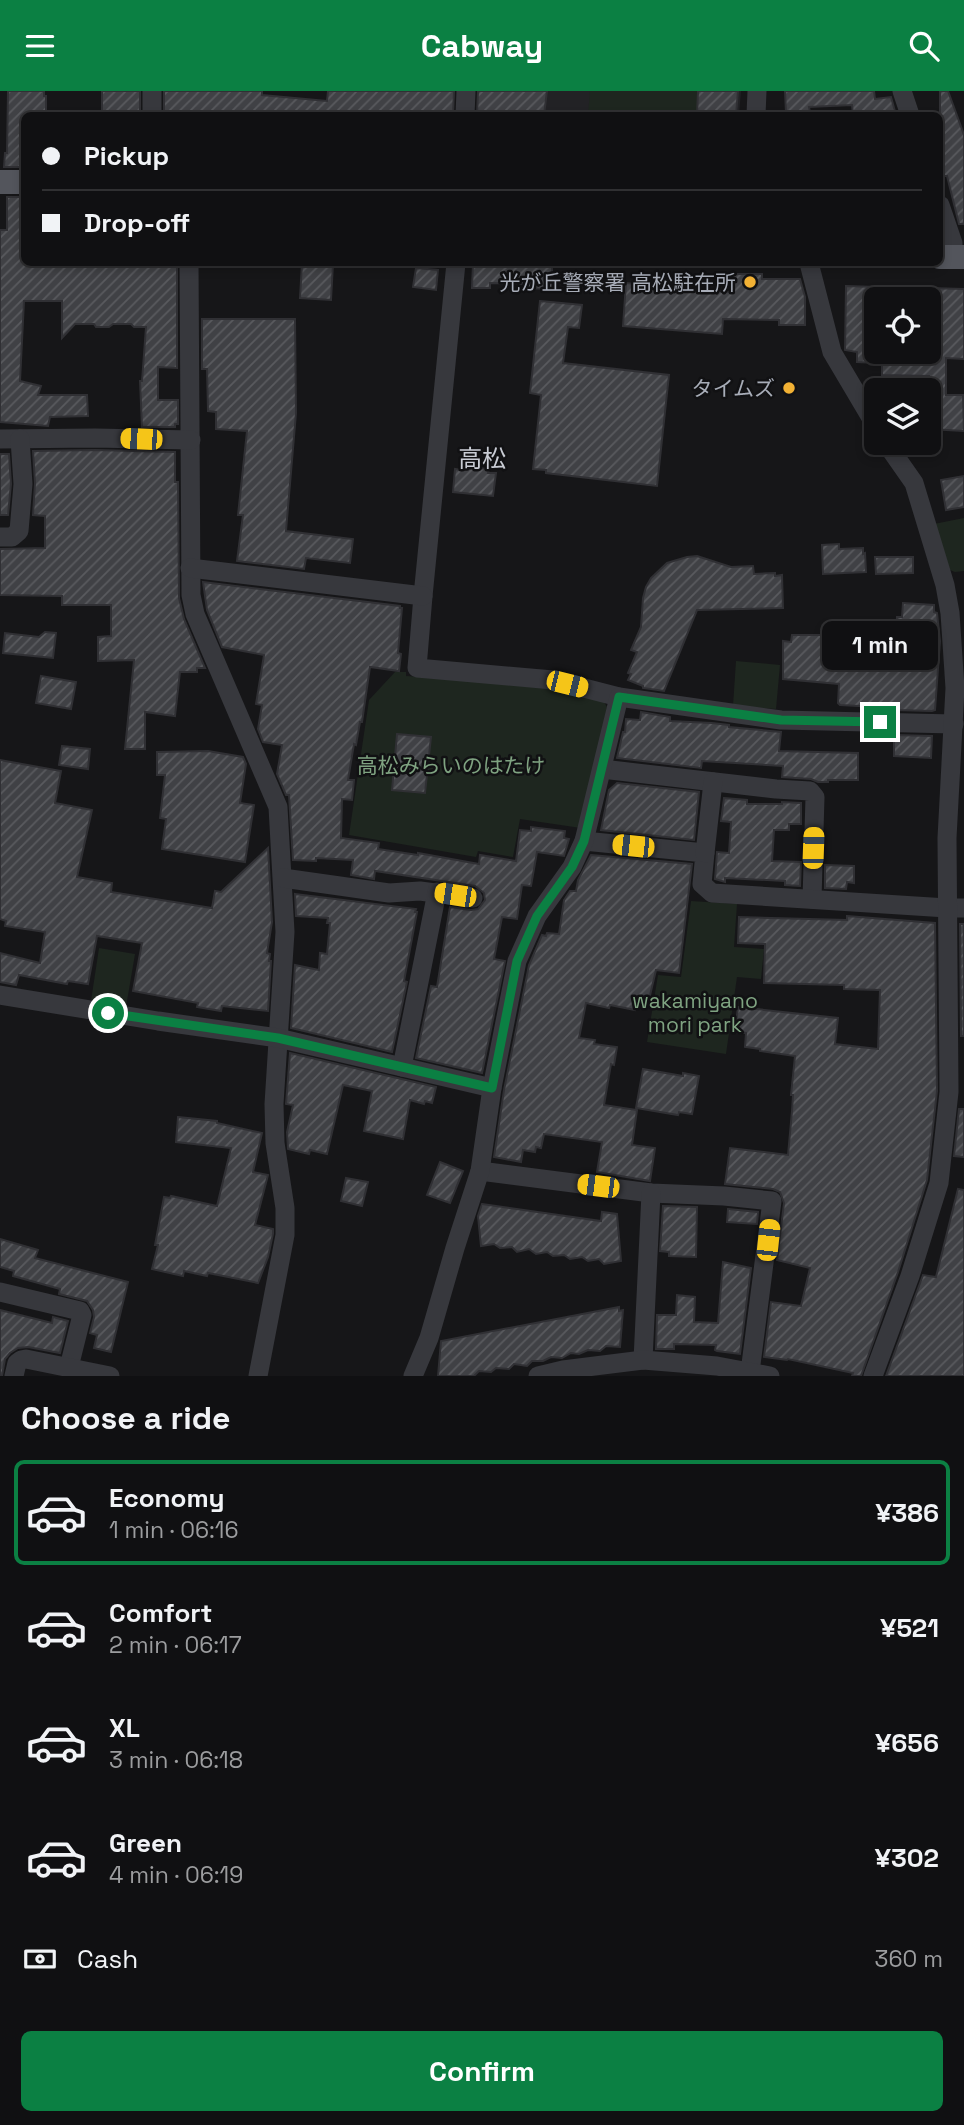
<!DOCTYPE html>
<html lang="en">
<head>
<meta charset="utf-8">
<style>
	body { margin:0; font-family:"Space Grotesk","Noto Sans JP",sans-serif; background:#1e1e20; color:#f1f3f6; height:100vh; display:flex; flex-direction:column; font-size:26px; white-space:nowrap }
	* { box-sizing:border-box; margin:0 }
	p { font-size:23px; color:#9c9d9f }
	.icon { flex:none; width:38px; height:38px; fill:none; stroke:currentColor; stroke-width:2; stroke-linecap:round; stroke-linejoin:round }
	.map { position:relative; height:1285px; overflow:hidden }
	.side { display:flex; flex-direction:column; background:#101012; flex:1 }
	.side>* { flex:none }
	.top-card { position:absolute; left:21px; top:21px; width:922px; height:154px; border-radius:10px; box-shadow:0 4px 10px #0003,0 0 0 2px #303032; display:grid; align-content:center; height:154px; padding:0 21px; background:#101012 }
	.buttons { position:absolute; left:864px; top:196px; display:grid; gap:14px }
	.buttons a { display:grid; place-items:center; width:77px; height:77px; border-radius:10px; background:#101012; box-shadow:0 4px 10px #0003,0 0 0 2px #303032; font-size:35px }
	.end { position:absolute; width:32px; height:32px; margin:-16px; border:9px solid #0b8043; background:#fff; box-shadow:0 0 0 4px #fff }
	.from { border-radius:50% }
	.bubble { position:absolute; height:49px; border-radius:10px; background:#101012; box-shadow:0 4px 10px #0003,0 0 0 2px #303032; font-size:23px; font-weight:700; line-height:49px; text-align:center }
	.car { position:absolute; width:21px; height:42px; margin:-21px -10px; border-radius:9px; box-shadow:0 0 5px 2px #0007; background:linear-gradient(#f5c518 24%,#345 0 40%,#f5c518 0 76%,#345 0 86%,#f5c518 0) }
	.top-card b { display:flex; align-items:center; gap:24px; height:66px; font-size:26px }
	.top-card b+b { border-top:2px solid #303032 }
	.top-card i { width:18px; height:18px; background:#f1f3f6 }
	ul { padding:0; list-style:none }
	li { display:flex; align-items:center; gap:21px; height:105px; margin:0 14px 10px; padding:0 7px; border:4px solid transparent; border-radius:10px }
	li div { flex:1 }
	li b { display:block; font-size:26px }
	li em { font-style:normal; font-weight:700 }
	li.current { border-color:#0b8043 }
	li>.icon { width:63px; height:63px; stroke-width:1.5 }
	h2 { padding:0 21px; font-size:32px; line-height:84px }
	.pay { display:flex; align-items:center; gap:18px; height:77px; padding:0 21px; font-size:26px }
	.pay p { margin-inline-start:auto }
	.primary-button { display:flex; gap:14px; margin-top:auto; padding:14px 21px }
	.primary-button a { flex:1; height:80px; border-radius:10px; background:#0b8043; color:#fff; font-size:28px; font-weight:700; line-height:80px; text-align:center }
	header { display:flex; justify-content:space-between; align-items:center; height:91px; padding:0 21px; background:#0b8043; color:#fff; font-size:32px; font-weight:700 }
	.map>svg:first-child { display:block }
	.built { fill:#222225 }
	.green { fill:#1e261f }
	.building { fill:url(#building-hatch); stroke:#303034; stroke-width:2 }
	.lines { fill:none; stroke-linecap:round; stroke-linejoin:round }
	.minor { stroke:#37383d; stroke-width:19 }
	.major { stroke:#53555c; stroke-width:24 }
	.route { stroke:#0b8043; stroke-width:9 }
	.poi-dot { fill:#f2b134; stroke:#111113; stroke-width:2.5 }
	.labels { text-anchor:middle; dominant-baseline:central; stroke-width:5; stroke-linejoin:round; paint-order:stroke }
	.poi-label { font-size:21px; fill:#a8adb8; stroke:#111113; text-anchor:end }
	.park-label { font-size:21px; fill:#7fa381; stroke:#111113 }
	.quarter-label { font-size:24px; fill:#c9ccd4; stroke:#111113 }
</style>
</head>
<body>
<header><svg class="icon" aria-label="menu" viewBox="0 0 24 24"><path d="M4 6h16M4 12h16M4 18h16"/></svg>Cabway<svg class="icon" aria-label="search" viewBox="0 0 24 24"><circle cx="10" cy="10" r="6"/><path d="M15 15l6 6"/></svg></header>
<div class="map">
<svg width="964" height="1285" viewBox="0 0 964 1285">
	<defs>
		<pattern id="building-hatch" width="6" height="6" patternUnits="userSpaceOnUse" patternTransform="scale(1.75)"><rect width="6" height="6" fill="#404145"/><path d="M-1 1l2-2M0 6l6-6M5 7l2-2" fill="none" stroke="#595a5e"/></pattern>
	</defs>
	<rect width="100%" height="100%" fill="#161618"/>
	<polygon class="built" points="513,0 741,0 739,24 511,24"/>
	<g class="green">
		<polygon points="590,0 702,0 701,24 588,24"/>
		<polygon points="964,427 964,480 955,481 950,479 934,433"/>
		<polygon points="736,570 780,574 776,618 733,615"/>
		<polygon points="395,581 406,581 406,585 555,596 603,609 607,616 581,737 520,728 513,766 478,760 476,766 349,744 369,609"/>
		<polygon points="691,810 737,813 734,856 764,858 761,888 737,886 726,963 647,951 658,884 681,886"/>
		<polygon points="99,857 135,863 126,916 91,910"/>
	</g>
	<g class="building">
		<polygon points="8,0 44,0 44,5 46,5 46,24 24,24 24,76 4,76 5,62 7,62"/>
		<rect x="102" y="0" width="38" height="24"/>
		<polygon points="164,0 262,0 262,4 327,10 328,0 454,0 453,24 164,24"/>
		<polygon points="478,0 547,0 544,24 477,24"/>
		<polygon points="698,0 738,0 736,24 697,24"/>
		<polygon points="785,0 874,0 875,8 891,6 896,24 853,24 852,14 809,16 810,21 786,22"/>
		<polygon points="940,0 948,0 964,44 964,133 959,133 947,85 943,85 940,70"/>
		<polygon points="7,106 24,106 24,172 177,172 177,277 158,276 158,309 178,309 178,333 175,333 175,336 142,336 140,290 142,290 146,236 134,236 131,233 113,233 109,236 96,236 94,233 75,233 62,247 62,210 24,210 20,290 41,295 38,304 87,304 88,325 50,326 48,335 0,331 0,139 7,139"/>
		<polygon points="302,172 333,173 331,209 300,207"/>
		<polygon points="473,172 552,172 552,198 524,197 524,193 490,192 490,197 472,197"/>
		<polygon points="416,177 438,179 436,199 413,196"/>
		<polygon points="731,183 762,183 762,188 800,188 805,206 805,234 779,234 779,229 723,228 722,243 623,235 626,192 731,201"/>
		<polygon points="846,195 877,196 877,272 857,271 857,261 845,259"/>
		<polygon points="929,197 964,198 964,268 946,267 946,304 963,304 964,340 929,338 929,285 882,284 882,261 929,261"/>
		<polygon points="540,210 582,214 579,237 568,236 563,272 669,284 657,395 546,382 546,379 533,378 541,304 530,302"/>
		<polygon points="202,228 295,228 296,322 286,440 353,448 350,472 306,467 304,478 237,470 243,424 238,424 247,340 216,338 216,321 208,320 207,278 202,278"/>
		<polygon points="95,359 175,361 175,391 178,391 179,507 184,528 205,577 197,577 197,581 180,581 175,625 145,621 145,658 125,658 134,569 98,570 98,546 111,545 111,514 62,514 62,505 0,504 0,458 45,457 45,425 33,424 35,392 33,360"/>
		<polygon points="0,363 9,363 11,393 8,424 0,424"/>
		<polygon points="461,375 489,378 488,382 496,382 493,405 453,401 455,378 461,379"/>
		<polygon points="964,385 964,416 946,419 941,389"/>
		<polygon points="839,453 839,458 863,457 863,463 865,462 866,481 823,483 822,454"/>
		<polygon points="697,465 731,476 753,475 754,483 775,482 775,485 782,484 783,517 697,519 664,600 643,597 643,595 628,589 631,583 628,582 637,561 631,559 641,536 643,507 646,496 651,487 667,472 687,466"/>
		<polygon points="875,466 913,466 913,482 876,483"/>
		<polygon points="203,491 400,515 400,517 402,517 398,562 401,563 399,580 370,576 362,631 360,631 356,654 354,653 348,689 354,689 352,709 342,708 341,747 379,752 378,758 418,764 418,762 479,773 480,764 516,770 520,739 531,740 531,736 565,740 564,747 569,748 564,765 537,761 531,795 522,794 517,828 502,826 494,868 505,870 482,982 416,967 431,895 437,896 450,816 471,819 478,818 485,809 484,802 475,795 375,780 374,788 351,784 353,769 316,767 316,770 293,769 289,704 286,704 277,683 282,654 263,651 258,638 262,614 256,613 264,564 222,556 207,519"/>
		<polygon points="903,512 934,514 934,521 937,522 940,550 935,619 932,620 895,619 895,617 840,614 838,612 839,593 783,588 783,550 791,551 792,544 828,544 827,548 846,550 845,571 894,574 897,526 902,526"/>
		<polygon points="45,541 56,542 53,567 3,562 5,542 39,546"/>
		<polygon points="41,585 76,591 71,618 36,612"/>
		<polygon points="641,621 670,626 670,630 712,632 729,634 729,636 781,641 779,660 858,662 858,689 828,689 828,691 818,691 811,688 782,686 783,675 702,670 701,677 617,667 623,641 625,641 626,628 640,629"/>
		<polygon points="397,643 431,646 425,702 392,699"/>
		<polygon points="894,644 932,645 931,667 894,665"/>
		<polygon points="62,655 90,658 88,678 59,674"/>
		<polygon points="208,660 243,666 246,673 240,712 254,714 245,771 162,758 166,728 160,727 165,684 157,684 157,661"/>
		<polygon points="0,669 61,680 55,712 92,719 77,786 112,792 111,801 212,817 215,800 221,801 268,757 272,831 267,862 270,863 269,870 271,870 268,920 222,915 221,920 197,916 198,912 133,900 142,852 97,845 88,893 68,890 67,893 19,884 16,894 0,891 0,862 40,872 45,841 5,835 6,830 0,828"/>
		<polygon points="617,692 699,701 694,749 601,739 609,699"/>
		<polygon points="724,707 747,709 747,713 782,713 782,711 801,712 801,733 789,733 789,739 774,739 772,770 801,771 800,795 785,794 785,790 725,787 725,791 715,788 717,761 729,762 731,731 721,730"/>
		<polygon points="591,764 692,773 679,882 656,879 647,917 636,915 635,919 610,914 609,917 586,912 579,947 595,949 594,953 617,956 614,974 611,973 604,1014 637,1019 632,1054 655,1057 650,1090 597,1081 602,1051 544,1043 541,1057 536,1056 535,1061 523,1059 521,1071 494,1066 504,999 529,874 542,844 546,845 547,842 559,843 564,809 570,800 576,800 578,789"/>
		<polygon points="825,774 854,775 854,792 847,791 846,798 825,797"/>
		<polygon points="295,803 416,818 415,821 417,821 404,890 407,891 392,961 291,937 295,874 319,879 320,862 327,863 330,832 327,832 328,827 296,825"/>
		<polygon points="847,825 935,832 937,1000 927,1089 898,1181 861,1285 852,1285 853,1282 788,1268 787,1269 764,1266 771,1211 801,1215 810,1177 777,1169 784,1112 780,1101 773,1098 725,1093 730,1057 788,1064 792,1020 793,1004 791,1004 795,965 760,960 760,958 745,956 746,942 735,941 738,916 838,927 835,953 878,958 880,899 844,898 844,894 764,892 765,853 738,852 739,826 847,829"/>
		<polygon points="960,833 964,833 964,945 961,945"/>
		<polygon points="290,962 436,996 432,1012 425,1010 424,1013 410,1009 403,1048 364,1040 372,1000 343,994 327,1063 310,1059 309,1063 288,1058 287,1041 293,1014 286,1013"/>
		<polygon points="643,978 683,985 683,982 699,985 692,1023 679,1021 678,1024 636,1017"/>
		<polygon points="959,1018 964,1018 964,1066 954,1065"/>
		<polygon points="178,1026 217,1030 217,1032 262,1042 253,1081 268,1084 255,1134 273,1138 273,1143 268,1166 258,1192 208,1182 207,1185 184,1180 183,1185 152,1178 158,1154 155,1154 164,1106 170,1107 171,1105 217,1115 231,1057 176,1051"/>
		<polygon points="440,1071 463,1080 450,1112 427,1104"/>
		<polygon points="346,1087 368,1091 362,1115 341,1110"/>
		<polygon points="958,1098 964,1099 964,1285 886,1285 923,1184 936,1186"/>
		<polygon points="482,1113 601,1130 602,1121 617,1123 621,1170 604,1173 599,1168 588,1170 582,1166 570,1168 564,1164 553,1165 547,1161 536,1163 529,1158 517,1161 512,1156 500,1157 494,1153 481,1155 478,1125"/>
		<polygon points="663,1115 697,1116 696,1166 669,1165 669,1161 660,1160"/>
		<polygon points="728,1118 758,1121 757,1133 727,1131"/>
		<polygon points="0,1148 38,1159 35,1167 128,1191 111,1261 94,1257 97,1244 90,1242 94,1226 93,1219 87,1210 59,1203 60,1198 13,1185 14,1180 0,1176"/>
		<polygon points="723,1171 751,1177 740,1263 717,1260 715,1259 716,1254 674,1253 674,1258 656,1258 657,1224 676,1224 677,1204 695,1206 694,1231 718,1232"/>
		<polygon points="619,1216 619,1220 623,1219 620,1256 606,1255 600,1260 588,1259 579,1263 571,1262 562,1267 551,1266 543,1270 532,1270 527,1275 514,1273 509,1278 496,1277 491,1281 479,1280 474,1285 438,1285 441,1250"/>
		<polygon points="0,1219 52,1232 53,1226 68,1230 60,1262 28,1256 18,1257 10,1262 5,1268 2,1285 0,1285"/>
	</g>
	<g class="lines">
		<g class="minor">
			<polyline points="902,0 910,24"/>
			<polyline points="152,24 152,0"/>
			<polyline points="465,24 466,0"/>
			<polyline points="756,24 757,0"/>
			<polyline points="940,114 953,152 953,166"/>
			<polyline points="189,172 191,504 195,523 278,716 285,841 274,1013 275,1052 285,1117 285,1144 258,1285"/>
			<polyline points="456,172 423,505 417,577 553,589 619,606 781,629 954,633"/>
			<polyline points="809,172 832,261 877,337"/>
			<polyline points="0,348 95,347 191,349"/>
			<polyline points="0,446 12,446 19,440 23,393 20,348"/>
			<polyline points="190,477 423,505"/>
			<polyline points="602,678 776,698 810,700 815,706 812,808"/>
			<polyline points="584,750 705,762 702,793 712,802 947,817 964,817"/>
			<polyline points="705,762 713,691"/>
			<polyline points="283,787 389,802 420,800 473,807"/>
			<polyline points="0,904 158,930 278,947 492,997"/>
			<polyline points="402,976 437,801"/>
			<polyline points="480,1080 651,1102 724,1105 772,1110 750,1281"/>
			<polyline points="0,1201 80,1220 82,1224 69,1276"/>
			<polyline points="643,1269 651,1102"/>
			<polyline points="14,1285 17,1272 21,1269 26,1268 110,1285"/>
			<polyline points="413,1285 429,1247 455,1157 480,1080 492,997 517,870 537,825 572,776 584,750 619,606"/>
			<polyline points="538,1285 563,1279 643,1269 717,1275 770,1285"/>
			<polyline points="873,1285 910,1185 939,1092 949,1001 947,747 955,597 950,522 945,494 914,392 886,352"/>
		</g>
		<g class="major">
			<polyline points="0,91 24,91"/>
			<polyline points="940,166 964,166"/>
		</g>
	</g>
	<g class="lines">
		<polyline class="route" points="108,922 278,947 492,997 517,870 537,825 572,776 584,750 619,606 781,629 880,631"/>
	</g>
	<g class="poi-dot">
		<circle cx="750" cy="191" r="7"/>
		<circle cx="789" cy="297" r="7"/>
	</g>
	<g class="labels">
		<g class="poi-label">
			<text x="736" y="191">光が丘警察署 高松駐在所</text>
			<text x="775" y="297">タイムズ</text>
		</g>
		<g class="park-label">
			<text x="451" y="674">高松みらいのはたけ</text>
			<text x="695" y="909">wakamiyano<tspan x="695" dy="24">mori park</tspan></text>
		</g>
		<g class="quarter-label">
			<text x="482" y="367">高松</text>
		</g>
	</g>
</svg>
<div class="buttons">
<a><svg class="icon" aria-label="locate" viewBox="0 0 24 24"><circle cx="12" cy="12" r="6"/><path d="M12 2v4M12 18v4M2 12h4M18 12h4"/></svg></a>
<a><svg class="icon" aria-label="layers" viewBox="0 0 24 24"><path d="M12 4l9 5-9 5-9-5zM3 14l9 5 9-5"/></svg></a>
</div>
<i class="end from" style="left:108px;top:922px"></i>
<i class="end" style="left:880px;top:631px"></i>
<div class="bubble" style="left:822px;top:530px;width:116px">1 min</div>
<i class="car" style="left:141px;top:348px;rotate:272deg"></i>
<i class="car" style="left:567px;top:593px;rotate:104deg"></i>
<i class="car" style="left:633px;top:755px;rotate:276deg"></i>
<i class="car" style="left:813px;top:757px;rotate:2deg"></i>
<i class="car" style="left:455px;top:804px;rotate:279deg"></i>
<i class="car" style="left:598px;top:1095px;rotate:277deg"></i>
<i class="car" style="left:768px;top:1149px;rotate:6deg"></i>
<div class="top-card">
<b><i class="from"></i>Pickup</b>
<b><i></i>Drop-off</b>
</div>
</div>
<section class="side">
<h2>Choose a ride</h2>
<ul>
<li class="current"><svg class="icon" aria-label="car" viewBox="0 0 24 24"><path d="M5 17H2v-5l4-1 3-4h7l3 4 3 1v5h-3M9 17h6M6 11h13"/><circle cx="7" cy="17" r="2"/><circle cx="17" cy="17" r="2"/></svg><div><b>Economy</b><p>1 min · 06:16</p></div><em>¥386</em></li>
<li><svg class="icon" aria-label="car" viewBox="0 0 24 24"><path d="M5 17H2v-5l4-1 3-4h7l3 4 3 1v5h-3M9 17h6M6 11h13"/><circle cx="7" cy="17" r="2"/><circle cx="17" cy="17" r="2"/></svg><div><b>Comfort</b><p>2 min · 06:17</p></div><em>¥521</em></li>
<li><svg class="icon" aria-label="car" viewBox="0 0 24 24"><path d="M5 17H2v-5l4-1 3-4h7l3 4 3 1v5h-3M9 17h6M6 11h13"/><circle cx="7" cy="17" r="2"/><circle cx="17" cy="17" r="2"/></svg><div><b>XL</b><p>3 min · 06:18</p></div><em>¥656</em></li>
<li><svg class="icon" aria-label="car" viewBox="0 0 24 24"><path d="M5 17H2v-5l4-1 3-4h7l3 4 3 1v5h-3M9 17h6M6 11h13"/><circle cx="7" cy="17" r="2"/><circle cx="17" cy="17" r="2"/></svg><div><b>Green</b><p>4 min · 06:19</p></div><em>¥302</em></li>
</ul>
<div class="pay"><svg class="icon" aria-label="cash" viewBox="0 0 24 24"><path d="M3 7h18v10H3z"/><circle cx="12" cy="12" r="2"/></svg>Cash<p>360 m</p></div>
<div class="primary-button"><a>Confirm</a></div>
</section>
</body>
</html>
